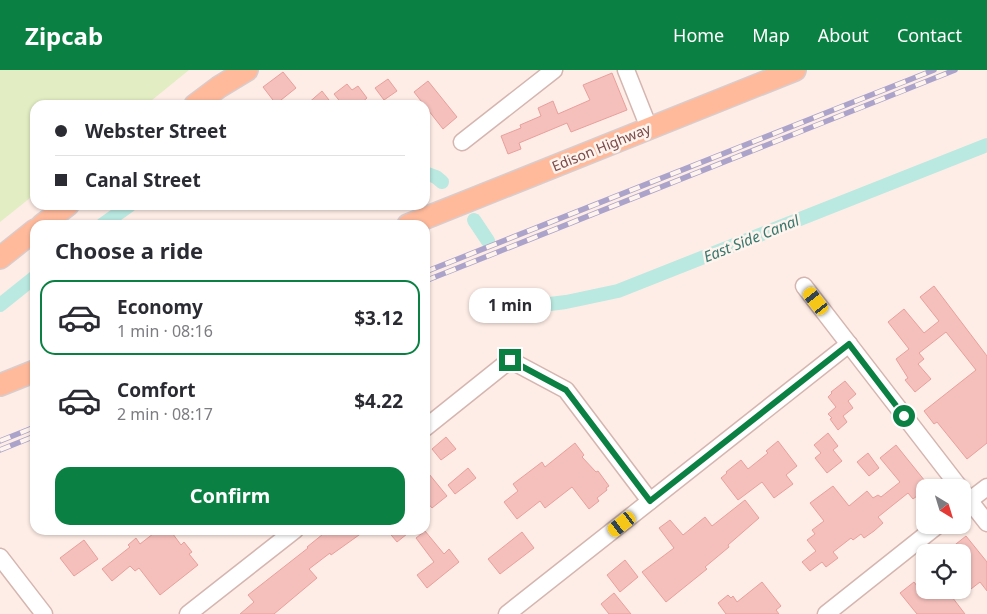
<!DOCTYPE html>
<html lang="en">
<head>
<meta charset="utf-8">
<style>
	body { margin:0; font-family:"Noto Sans",sans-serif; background:#f2f2f3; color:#2b2b33; height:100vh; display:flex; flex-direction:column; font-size:19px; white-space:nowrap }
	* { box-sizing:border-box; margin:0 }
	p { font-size:16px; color:#7c7c81 }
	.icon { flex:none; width:28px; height:28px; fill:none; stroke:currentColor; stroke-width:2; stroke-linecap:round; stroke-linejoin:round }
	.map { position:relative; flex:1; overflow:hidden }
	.details { position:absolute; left:30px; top:150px; width:400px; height:315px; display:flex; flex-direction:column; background:#fff; border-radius:15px; box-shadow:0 1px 4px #0004 }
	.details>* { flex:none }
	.guide { position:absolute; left:30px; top:30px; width:400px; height:110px; border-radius:15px; box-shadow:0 1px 4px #0004; display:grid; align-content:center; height:110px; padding:0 25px; background:#fff }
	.needle { width:32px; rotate:142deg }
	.fabs { position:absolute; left:916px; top:409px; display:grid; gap:10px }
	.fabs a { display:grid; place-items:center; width:55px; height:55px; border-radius:10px; background:#fff; box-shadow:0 1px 4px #0004; font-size:25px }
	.end { position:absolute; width:22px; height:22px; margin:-11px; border:6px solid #0b8043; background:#fff; box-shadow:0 0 0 2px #fff }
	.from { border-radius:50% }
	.bubble { position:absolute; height:35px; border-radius:15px; background:#fff; box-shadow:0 1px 4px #0004; font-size:16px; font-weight:700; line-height:35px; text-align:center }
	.car { position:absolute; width:15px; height:30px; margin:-15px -8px; border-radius:6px; box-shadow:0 0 4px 1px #0007; background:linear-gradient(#f5c518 24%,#345 0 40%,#f5c518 0 76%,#345 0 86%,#f5c518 0) }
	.guide b { display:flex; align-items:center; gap:18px; height:48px; font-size:19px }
	.guide b+b { border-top:1px solid #e1e1e2 }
	.guide i { width:12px; height:12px; background:#2b2b33 }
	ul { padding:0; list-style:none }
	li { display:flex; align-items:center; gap:15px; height:75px; margin:0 10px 8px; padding:0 15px; border:2px solid transparent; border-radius:15px }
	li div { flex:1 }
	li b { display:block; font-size:19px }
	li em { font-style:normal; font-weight:700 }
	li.selected { border-color:#0b8043 }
	li>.icon { width:45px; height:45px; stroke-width:1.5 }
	h2 { padding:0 25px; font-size:22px; line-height:60px }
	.button { display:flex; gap:10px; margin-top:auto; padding:10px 25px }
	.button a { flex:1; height:58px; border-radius:15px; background:#0b8043; color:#fff; font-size:20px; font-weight:700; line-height:58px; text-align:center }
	header { display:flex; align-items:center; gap:30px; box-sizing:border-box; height:70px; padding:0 25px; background:#0b8043; color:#fff }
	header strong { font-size:24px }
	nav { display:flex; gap:28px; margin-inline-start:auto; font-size:18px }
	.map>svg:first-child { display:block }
	.green { fill:#e2edc3 }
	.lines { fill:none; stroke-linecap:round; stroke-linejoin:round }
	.canal { stroke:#b9e9e0; stroke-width:14 }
	.building { fill:#f5c0bc; stroke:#e99f9b }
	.minor-casing { stroke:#d5b5b0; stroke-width:19 }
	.major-casing { stroke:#d9cccc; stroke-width:24 }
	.minor { stroke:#fff; stroke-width:16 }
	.major { stroke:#ffba9c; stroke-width:21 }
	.rail-casing { stroke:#aba3c9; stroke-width:5.5 }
	.rail { stroke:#fff3ee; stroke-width:4; stroke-dasharray:11; stroke-linecap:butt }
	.route { stroke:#0b8043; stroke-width:6 }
	.labels { text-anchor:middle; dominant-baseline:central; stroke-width:5; stroke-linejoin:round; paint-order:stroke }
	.street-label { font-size:14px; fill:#794a48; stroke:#fff3ee }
	.water-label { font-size:15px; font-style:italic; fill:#38786e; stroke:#fff3ee }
</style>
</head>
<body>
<header>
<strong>Zipcab</strong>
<nav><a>Home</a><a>Map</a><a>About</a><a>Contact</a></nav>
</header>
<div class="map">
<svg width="987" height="544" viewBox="0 0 987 544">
	<rect width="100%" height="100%" fill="#feede6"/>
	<polygon class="green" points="0,0 189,0 146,35 35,35 35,124 0,152"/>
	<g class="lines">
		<g class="canal">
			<polyline points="425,103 436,107 442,112"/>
			<polyline points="474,150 488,171"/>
			<polyline points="102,155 130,135"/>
			<polyline points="511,228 517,234 526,237 566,232 618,221 987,75"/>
			<polyline points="0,235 35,207"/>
		</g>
	</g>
	<g class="building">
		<polygon points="283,2 296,18 276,34 263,17"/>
		<polygon points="612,3 627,40 571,62 567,53 519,73 521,79 508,84 501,66 521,58 520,55 541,46 538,38 553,31 558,44 590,30 583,15"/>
		<polygon points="388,9 397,21 384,30 375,18"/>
		<polygon points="428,11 457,47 443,59 414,22"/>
		<polygon points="347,14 352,20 358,16 367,28 359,35 350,35 347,31 342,34 334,24"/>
		<polygon points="322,21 329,30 322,35 306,35"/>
		<polygon points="934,216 987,286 987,373 967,389 937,352 934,354 924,341 976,300 946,262 919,283 924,289 918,294 931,309 915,322 905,310 908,308 896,289 909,279 888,252 904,239 924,263 939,251 920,227"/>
		<polygon points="845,311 856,324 848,331 853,338 843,346 847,352 838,360 830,349 832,348 828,344 836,337 828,327 832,323 831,322"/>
		<polygon points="828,363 838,376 833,380 842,391 827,403 815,388 821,383 814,375"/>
		<polygon points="446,367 456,379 441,390 432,379"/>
		<polygon points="778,371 797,396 786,405 793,414 774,428 762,412 738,430 721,408 727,403 726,402 741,390 748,399 768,383 766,381"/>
		<polygon points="575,373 584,385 582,387 596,402 598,401 609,416 606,418 607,420 597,428 599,431 589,439 572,417 545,438 540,431 517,449 504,432 518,421 513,414 542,392 545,397"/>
		<polygon points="896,375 929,416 925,418 925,420 913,429 908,423 878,447 883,453 874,461 864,468 861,464 853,470 851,468 833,482 838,488 826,497 822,492 810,501 802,492 816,481 807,470 815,464 812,460 824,451 810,433 833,416 849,436 867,421 873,428 878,425 881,427 900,412 880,388"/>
		<polygon points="868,383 879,398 869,406 857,392"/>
		<polygon points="468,398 476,408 455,424 448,415"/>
		<polygon points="425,399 447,426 432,438 425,430"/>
		<polygon points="745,430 759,448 728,475 729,477 705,497 707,499 666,532 642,502 674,478 659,458 670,450 683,465 705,447 712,456"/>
		<polygon points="158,460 170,460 181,475 184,472 192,482 189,484 198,495 160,525 139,498 135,501 130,496 112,511 102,499 130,477 128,475 136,468 140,474"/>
		<polygon points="328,460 366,460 331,485 330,483 309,499 317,508 274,544 240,544 254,532 248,525 308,478 307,477"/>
		<polygon points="387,460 412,460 397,472"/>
		<polygon points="425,461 444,484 449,479 459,492 427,518 417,505 434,492 416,468"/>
		<polygon points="522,462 534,478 500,504 488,489"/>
		<polygon points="966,466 987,492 987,521 980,512 971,519 962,508 962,482 946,482"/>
		<polygon points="84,470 98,489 74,506 60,488"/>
		<polygon points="625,490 638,507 620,522 607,505"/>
		<polygon points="762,512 781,536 776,540 779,544 726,544 718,533 728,525 731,528 733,526 737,532"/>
		<polygon points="914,512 920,520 941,520 945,525 949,523 965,544 917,544 900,523"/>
		<polygon points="614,523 631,544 609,544 601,534"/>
	</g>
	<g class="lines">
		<defs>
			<g id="minor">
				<polyline points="626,0 649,58"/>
				<polyline points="462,72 554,0"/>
				<polyline points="804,216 960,418"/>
				<polyline points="425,358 510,290 566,320 650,431"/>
				<polyline points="962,421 987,453"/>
				<polyline points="962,436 987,417"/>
				<polyline points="0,487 44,544"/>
				<polyline points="188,544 295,460"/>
				<polyline points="507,544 849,274"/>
				<polyline points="826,544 938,455"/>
			</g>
			<g id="major">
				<polyline points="195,35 219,17 247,0"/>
				<polyline points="42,155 68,135"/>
				<polyline points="408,155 795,0"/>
				<polyline points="0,188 35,160"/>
				<polyline points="0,315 35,301"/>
			</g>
		</defs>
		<use href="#minor" class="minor-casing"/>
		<use href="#major" class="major-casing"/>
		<use href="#minor" class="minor"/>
		<use href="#major" class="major"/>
		<defs>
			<g id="rail">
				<polyline points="425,202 934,0"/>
				<polyline points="425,211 955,0"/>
				<polyline points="0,371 35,357"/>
				<polyline points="0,380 35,366"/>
			</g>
		</defs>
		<use href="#rail" class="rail-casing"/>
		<use href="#rail" class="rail"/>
	</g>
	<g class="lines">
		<polyline class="route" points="510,290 566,320 650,431 849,274 904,346"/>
	</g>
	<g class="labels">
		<g class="street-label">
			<text transform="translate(601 77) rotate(-22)">Edison Highway</text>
		</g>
		<g class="water-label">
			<text transform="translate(751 168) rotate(-22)">East Side Canal</text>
		</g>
	</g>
</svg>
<div class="fabs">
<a><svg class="needle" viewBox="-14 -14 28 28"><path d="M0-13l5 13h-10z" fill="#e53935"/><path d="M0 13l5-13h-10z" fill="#7c7c81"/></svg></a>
<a><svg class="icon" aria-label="locate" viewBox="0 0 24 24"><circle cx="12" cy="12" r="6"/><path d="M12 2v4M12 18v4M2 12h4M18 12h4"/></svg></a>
</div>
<i class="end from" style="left:904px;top:346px"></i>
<i class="end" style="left:510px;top:290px"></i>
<div class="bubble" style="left:469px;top:218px;width:82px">1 min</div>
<i class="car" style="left:816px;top:231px;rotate:322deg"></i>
<i class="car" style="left:622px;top:454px;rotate:232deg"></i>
<div class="guide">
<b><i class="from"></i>Webster Street</b>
<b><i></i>Canal Street</b>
</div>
<section class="details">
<h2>Choose a ride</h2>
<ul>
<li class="selected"><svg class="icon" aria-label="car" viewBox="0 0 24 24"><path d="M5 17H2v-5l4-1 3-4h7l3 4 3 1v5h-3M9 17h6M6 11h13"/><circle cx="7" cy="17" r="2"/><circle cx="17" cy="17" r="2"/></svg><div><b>Economy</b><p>1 min · 08:16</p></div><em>$3.12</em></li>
<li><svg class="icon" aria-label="car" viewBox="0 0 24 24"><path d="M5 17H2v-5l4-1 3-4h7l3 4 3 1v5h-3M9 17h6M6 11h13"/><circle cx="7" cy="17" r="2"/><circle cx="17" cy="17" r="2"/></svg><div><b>Comfort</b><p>2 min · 08:17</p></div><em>$4.22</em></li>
</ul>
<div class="button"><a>Confirm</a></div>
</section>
</div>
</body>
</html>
